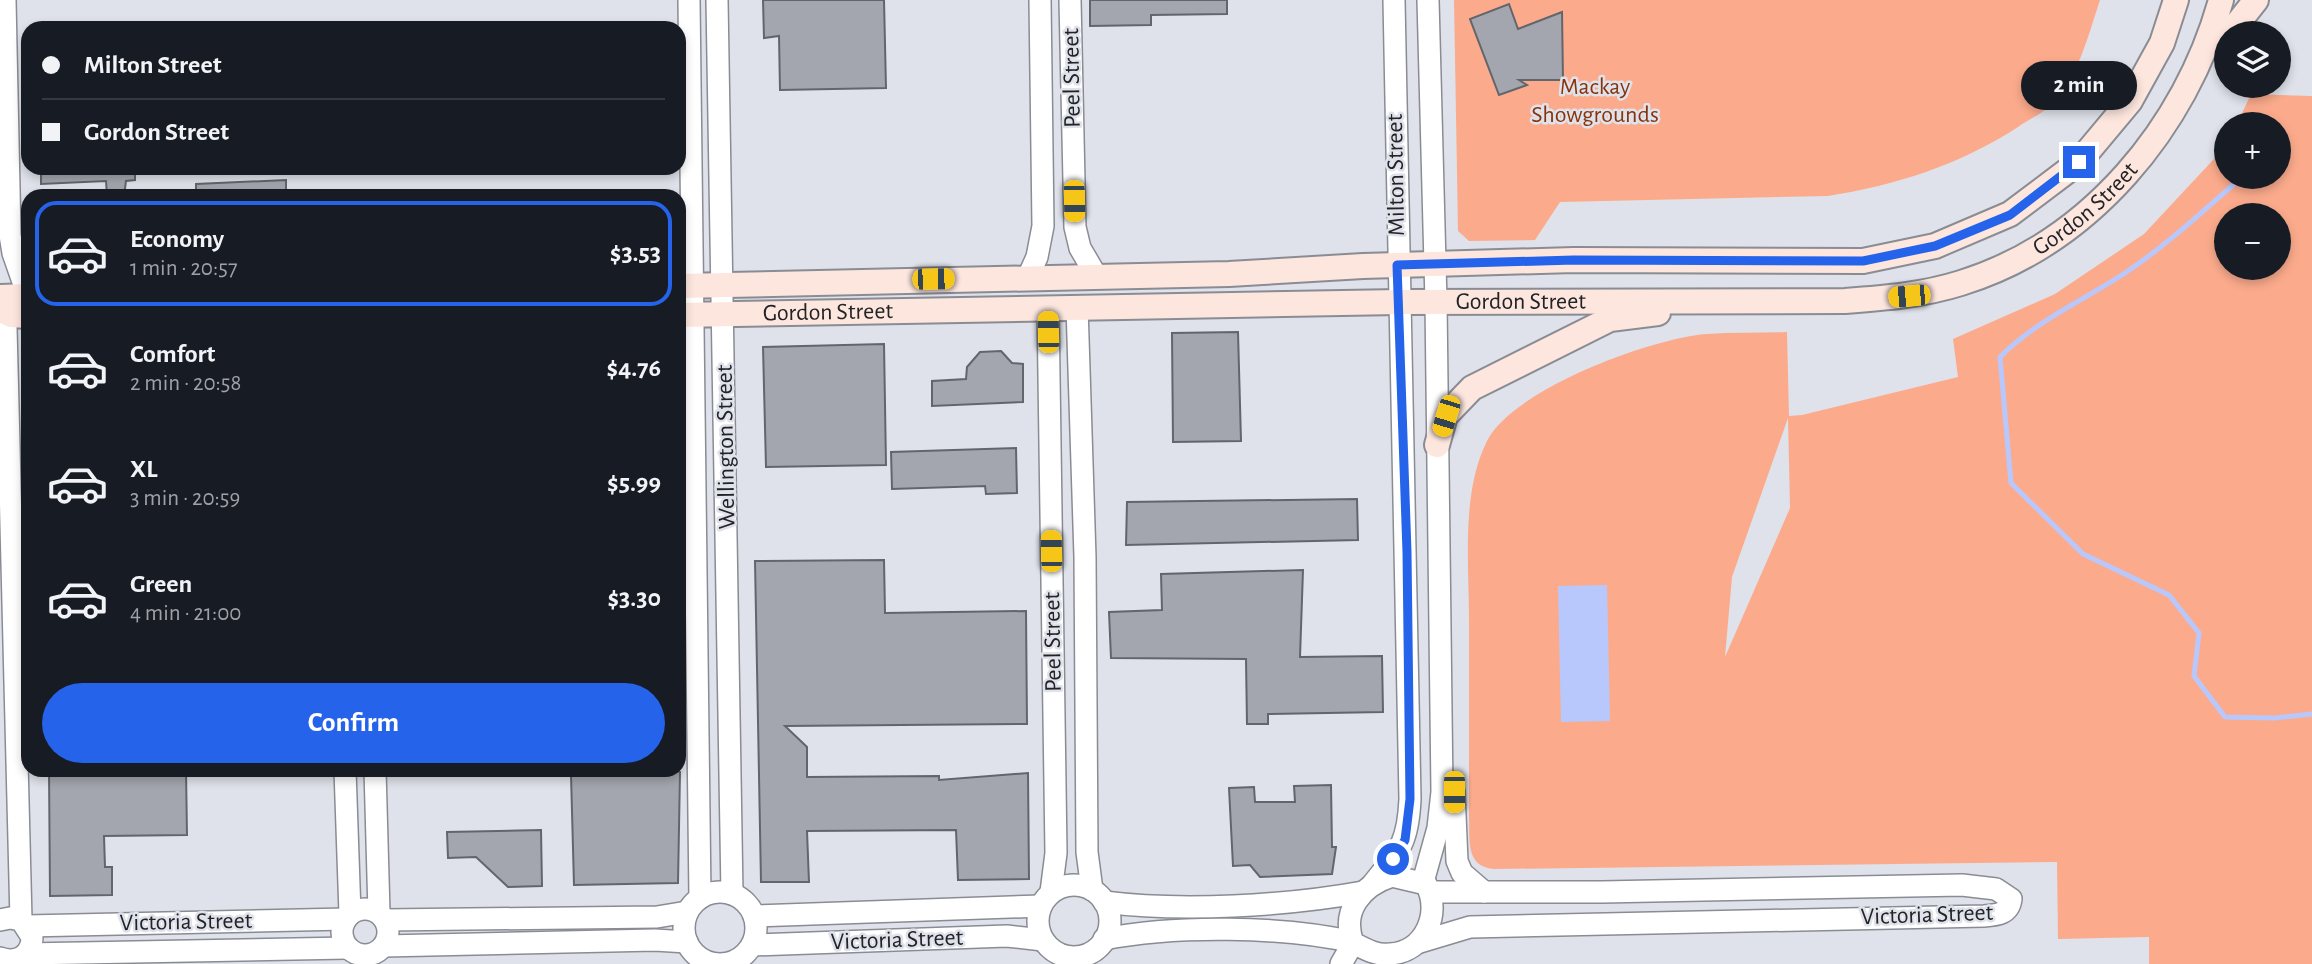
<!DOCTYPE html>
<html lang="en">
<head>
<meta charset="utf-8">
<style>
	body { margin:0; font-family:"Alegreya Sans",sans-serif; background:#20242c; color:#f1f3f6; height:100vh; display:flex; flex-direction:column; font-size:26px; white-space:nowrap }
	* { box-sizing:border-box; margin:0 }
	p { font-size:23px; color:#9ea1a6 }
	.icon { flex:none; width:38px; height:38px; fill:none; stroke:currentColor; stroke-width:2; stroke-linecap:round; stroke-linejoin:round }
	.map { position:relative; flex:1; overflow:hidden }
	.side { position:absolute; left:21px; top:189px; width:665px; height:588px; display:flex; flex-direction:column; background:#171b24; border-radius:21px; box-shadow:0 4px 10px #0003 }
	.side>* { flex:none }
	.top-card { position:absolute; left:21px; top:21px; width:665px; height:154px; border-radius:21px; box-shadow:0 4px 10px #0003; display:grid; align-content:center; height:154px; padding:0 21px; background:#171b24 }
	.buttons { position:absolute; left:2214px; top:21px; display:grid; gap:14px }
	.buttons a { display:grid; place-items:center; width:77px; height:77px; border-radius:50%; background:#171b24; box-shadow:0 4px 10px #0003; font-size:35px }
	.end { position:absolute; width:32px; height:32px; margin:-16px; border:9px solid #2563eb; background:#fff; box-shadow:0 0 0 4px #fff }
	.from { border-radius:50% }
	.bubble { position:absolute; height:49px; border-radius:24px; background:#171b24; box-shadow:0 4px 10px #0003; font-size:23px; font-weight:700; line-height:49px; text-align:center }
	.car { position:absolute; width:21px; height:42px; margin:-21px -10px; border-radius:9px; box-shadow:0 0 5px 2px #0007; background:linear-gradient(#f5c518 24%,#345 0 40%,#f5c518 0 76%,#345 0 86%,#f5c518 0) }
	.top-card b { display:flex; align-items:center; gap:24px; height:66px; font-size:26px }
	.top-card b+b { border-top:2px solid #363941 }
	.top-card i { width:18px; height:18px; background:#f1f3f6 }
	ul { padding:12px 0 0; list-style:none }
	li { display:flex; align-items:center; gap:21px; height:105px; margin:0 14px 10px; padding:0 7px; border:4px solid transparent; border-radius:21px }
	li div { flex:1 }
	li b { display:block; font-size:26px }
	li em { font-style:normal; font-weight:700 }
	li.current { border-color:#2563eb }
	li>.icon { width:63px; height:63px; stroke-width:1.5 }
	.primary-button { display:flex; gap:14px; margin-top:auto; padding:14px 21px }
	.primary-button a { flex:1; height:80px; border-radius:42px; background:#2563eb; color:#fff; font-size:28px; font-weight:700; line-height:80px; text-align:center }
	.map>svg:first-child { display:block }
	.green { fill:#fbab8c; fill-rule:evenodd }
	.water { fill:#b9c8fc }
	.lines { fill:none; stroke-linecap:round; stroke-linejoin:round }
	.stream { stroke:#b9c8fc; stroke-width:5 }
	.building { fill:#a3a6ae; stroke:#63656c; stroke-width:2 }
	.tertiary-casing { stroke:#8a8c94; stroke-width:24 }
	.secondary-casing { stroke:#8a8c94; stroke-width:28 }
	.tertiary { stroke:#fff; stroke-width:21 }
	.secondary { stroke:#fde6de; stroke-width:24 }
	.route { stroke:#2563eb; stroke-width:9 }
	.labels { text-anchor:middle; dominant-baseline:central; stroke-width:5; stroke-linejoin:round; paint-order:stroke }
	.street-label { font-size:24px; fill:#222326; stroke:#dfe2ea }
	.park-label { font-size:24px; fill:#87340c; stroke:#dfe2ea }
</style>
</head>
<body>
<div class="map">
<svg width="2312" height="964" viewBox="0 0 2312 964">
	<rect width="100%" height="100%" fill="#dfe2ea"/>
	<g class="green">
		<path d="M1454,0H2100C2088,36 2078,79 2050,106C2041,114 2028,120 2018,127C1959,165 1897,185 1828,196L1560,202L1535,240L1469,241L1458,231Z"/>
		<path d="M2251,94L2312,96V964H2149V937L2058,939L2057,862L1494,869C1465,867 1470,839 1469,817C1469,751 1469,685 1469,620C1469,563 1461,493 1487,441C1513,389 1652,338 1707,334C1734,332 1761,333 1787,332L1789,416L1802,415L1958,377L1953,339L2055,294L2144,234L2226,146V177H2278V124H2237ZM2226,215H2278V268H2226ZM1788,418L1790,508L1725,657L1732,577Z"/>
	</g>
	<polygon class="water" points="1607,585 1610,721 1561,722 1558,586"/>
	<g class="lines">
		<path class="stream" d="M2242,177C2204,210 2167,245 2125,273C2082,301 2036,321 2000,357L2011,483L2083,554L2169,595L2199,633L2194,676L2225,717L2274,718L2312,714"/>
	</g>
	<g class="building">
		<polygon points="763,0 884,0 886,88 780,90 779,36 764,38"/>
		<polygon points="1090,0 1227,0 1227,14 1151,15 1151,25 1090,26"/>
		<polygon points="1509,4 1518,29 1562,12 1563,80 1519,80 1527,85 1499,95 1470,19"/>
		<polygon points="41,168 135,168 135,180 126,181 124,196 107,196 106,181 41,184"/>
		<polygon points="286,180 286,196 196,196 196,184"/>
		<polygon points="1238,332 1241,441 1173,442 1172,333"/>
		<polygon points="884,344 886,465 766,467 763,347"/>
		<polygon points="1001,351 1012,363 1023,364 1023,402 932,406 932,381 966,379 967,367 980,352"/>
		<polygon points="1016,448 1017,493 986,494 985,486 892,489 891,452"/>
		<polygon points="1357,499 1358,540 1126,545 1127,502"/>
		<polygon points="884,560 885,613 1026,611 1027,724 785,726 807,747 807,777 939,776 939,780 1028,773 1029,879 958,880 956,830 807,831 809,882 761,882 755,561"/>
		<polygon points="1303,570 1300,657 1382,656 1383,712 1268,714 1268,724 1247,724 1246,659 1111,658 1109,612 1162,610 1161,574"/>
		<polygon points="49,770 186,770 187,835 104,836 105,867 112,867 112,895 50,896"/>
		<polygon points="667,770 680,772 678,883 574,885 571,775"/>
		<polygon points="1331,785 1332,847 1336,847 1332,874 1260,877 1250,865 1233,866 1229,788 1254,787 1255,802 1295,802 1294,786"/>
		<polygon points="541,830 542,886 508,887 476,857 448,858 447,832"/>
	</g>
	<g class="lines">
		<defs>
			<g id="tertiary">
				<polyline points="5,0 10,235 13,253 28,296"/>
				<polyline points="689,0 700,898"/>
				<polyline points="717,0 732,894"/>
				<polyline points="1070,0 1075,227 1080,248 1097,277"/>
				<polyline points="1028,277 1037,257 1043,226 1040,0"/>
				<polyline points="1077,307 1085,557 1087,852 1092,890"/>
				<polyline points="1048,308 1056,853 1051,892"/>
				<polyline points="6,327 21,920"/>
				<polyline points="345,770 350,914"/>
				<polyline points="375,770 379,913"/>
				<polyline points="1454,792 1457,861 1462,873 1484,892"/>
				<path d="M1392,876L1426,884C1442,913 1425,952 1390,954C1377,956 1365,949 1353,943C1341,911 1361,886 1392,876Z"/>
				<polyline points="1423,882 1438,828 1442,792 1436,302 1428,0"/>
				<path d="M1372,885C1399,851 1408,844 1410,799L1394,0"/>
				<circle cx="1074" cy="921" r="36"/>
				<circle cx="720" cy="928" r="36"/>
				<path d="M1104,902C1182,912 1285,906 1363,892"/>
				<circle cx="365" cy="932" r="23"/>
				<polyline points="754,916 1041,906"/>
				<path d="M0,920L10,918L21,920L32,937C32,955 17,964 0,958"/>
				<polyline points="385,920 657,917 687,912"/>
				<polyline points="27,926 346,919"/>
				<path d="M1104,939C1174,925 1283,926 1353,942"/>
				<path d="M1420,942L1470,927L1984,916C1997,915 2009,914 2011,899L1996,889L1962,885L1602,892H1430"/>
				<polyline points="752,945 1007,936 1043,940"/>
				<polyline points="384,946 655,940 687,942"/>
				<polyline points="26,954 348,948"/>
				<polyline points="1341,964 1353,943"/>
			</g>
			<g id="secondary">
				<polyline points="2230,33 2256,0"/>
				<polyline points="679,286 1229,274 1363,266 1574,260 1863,261 1935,246 2010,214 2079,162 2130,101 2162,43 2176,0"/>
				<polyline points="0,297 28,296"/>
				<polyline points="0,309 11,315 28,316"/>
				<path id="s1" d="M679,315L1399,302L1845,301C1885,298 1923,295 1961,283C2090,243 2186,127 2221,0"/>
				<polyline points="1437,445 1445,416 1472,388 1610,319 1658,313"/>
			</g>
		</defs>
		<use href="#tertiary" class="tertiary-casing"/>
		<use href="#secondary" class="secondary-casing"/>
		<use href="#tertiary" class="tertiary"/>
		<use href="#secondary" class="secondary"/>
	</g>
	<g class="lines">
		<polyline class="route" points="1393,859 1405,840 1410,799 1407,552 1397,265 1574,260 1863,261 1935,246 2010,215 2079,162"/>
	</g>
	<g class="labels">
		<g class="street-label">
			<text transform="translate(1072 78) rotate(-91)">Peel Street</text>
			<text transform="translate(1396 175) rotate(-91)">Milton Street</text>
			<text stroke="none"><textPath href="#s1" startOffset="1430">Gordon Street</textPath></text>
			<text stroke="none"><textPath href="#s1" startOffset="842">Gordon Street</textPath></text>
			<text stroke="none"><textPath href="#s1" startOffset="149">Gordon Street</textPath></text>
			<text transform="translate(726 447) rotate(-91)">Wellington Street</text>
			<text transform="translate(1053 642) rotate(-91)">Peel Street</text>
			<text transform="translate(1927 915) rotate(-2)">Victoria Street</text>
			<text transform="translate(186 922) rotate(-1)">Victoria Street</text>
			<text transform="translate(897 940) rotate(-2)">Victoria Street</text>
		</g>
		<g class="park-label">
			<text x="1595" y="87">Mackay<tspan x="1595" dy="28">Showgrounds</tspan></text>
		</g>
	</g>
</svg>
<div class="buttons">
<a><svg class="icon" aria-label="layers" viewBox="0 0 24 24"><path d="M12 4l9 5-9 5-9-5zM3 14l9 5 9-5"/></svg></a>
<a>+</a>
<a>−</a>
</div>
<i class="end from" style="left:1393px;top:859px"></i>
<i class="end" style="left:2079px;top:162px"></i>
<div class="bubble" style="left:2021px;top:61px;width:116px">2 min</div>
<i class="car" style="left:1074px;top:201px;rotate:179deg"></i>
<i class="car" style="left:933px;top:279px;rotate:89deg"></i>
<i class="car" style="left:1909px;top:296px;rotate:265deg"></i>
<i class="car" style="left:1048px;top:332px;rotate:359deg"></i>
<i class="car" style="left:1446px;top:416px;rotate:197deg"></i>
<i class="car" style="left:1051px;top:551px;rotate:359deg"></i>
<i class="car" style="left:1454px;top:792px;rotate:180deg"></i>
<div class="top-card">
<b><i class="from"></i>Milton Street</b>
<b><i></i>Gordon Street</b>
</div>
<section class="side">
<ul>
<li class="current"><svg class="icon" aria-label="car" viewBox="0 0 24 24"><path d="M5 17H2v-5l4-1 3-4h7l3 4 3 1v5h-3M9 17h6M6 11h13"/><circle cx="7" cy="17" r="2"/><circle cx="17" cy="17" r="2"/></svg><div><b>Economy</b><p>1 min · 20:57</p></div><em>$3.53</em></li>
<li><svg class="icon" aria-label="car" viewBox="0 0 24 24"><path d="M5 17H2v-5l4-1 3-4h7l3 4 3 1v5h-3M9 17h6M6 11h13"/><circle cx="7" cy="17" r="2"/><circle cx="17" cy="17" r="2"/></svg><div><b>Comfort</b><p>2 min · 20:58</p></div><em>$4.76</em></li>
<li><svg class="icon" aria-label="car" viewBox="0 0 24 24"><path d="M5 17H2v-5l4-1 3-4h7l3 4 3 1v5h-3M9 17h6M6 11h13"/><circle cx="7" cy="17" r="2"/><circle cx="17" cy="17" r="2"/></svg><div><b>XL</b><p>3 min · 20:59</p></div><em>$5.99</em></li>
<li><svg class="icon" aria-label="car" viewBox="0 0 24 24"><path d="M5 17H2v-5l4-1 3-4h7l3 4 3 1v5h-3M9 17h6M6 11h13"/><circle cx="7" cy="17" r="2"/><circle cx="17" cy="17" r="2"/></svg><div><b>Green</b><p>4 min · 21:00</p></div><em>$3.30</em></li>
</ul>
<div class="primary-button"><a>Confirm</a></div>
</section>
</div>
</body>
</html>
